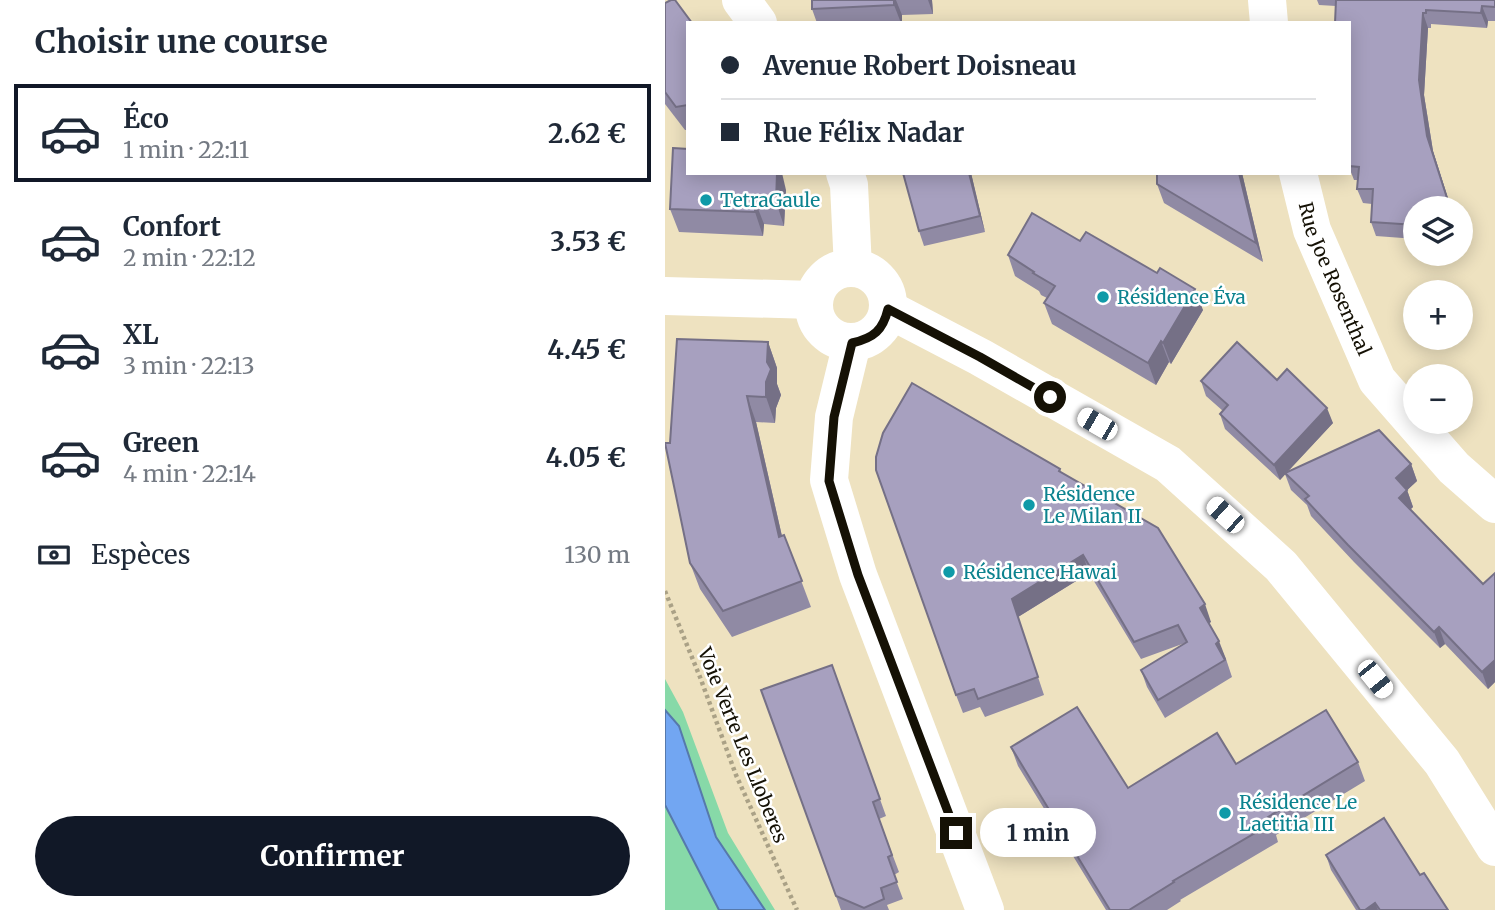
<!DOCTYPE html>
<html lang="fr">
<head>
<meta charset="utf-8">
<style>
	body { margin:0; font-family:Merriweather,serif; background:#f6f6f7; color:#1f2937; height:100vh; display:flex; flex-direction:column; font-size:26px; white-space:nowrap }
	* { box-sizing:border-box; margin:0 }
	p { font-size:23px; color:#747a83 }
	.icon { flex:none; width:38px; height:38px; fill:none; stroke:currentColor; stroke-width:2; stroke-linecap:round; stroke-linejoin:round }
	.map { position:relative; flex:1; overflow:hidden }
	.details { display:flex; flex-direction:column; background:#fff; width:665px }
	.details>* { flex:none }
	.guide { position:absolute; left:21px; top:21px; width:665px; height:154px; border-radius:0px; box-shadow:0 4px 18px #0003; display:grid; align-content:center; height:154px; padding:0 35px; background:#fff }
	.controls { position:absolute; left:738px; top:196px; display:grid; gap:14px }
	.controls a { display:grid; place-items:center; width:70px; height:70px; border-radius:50%; background:#fff; box-shadow:0 4px 18px #0003; font-size:35px }
	.end { position:absolute; width:32px; height:32px; margin:-16px; border:9px solid #151105; background:#fff; box-shadow:0 0 0 4px #fff }
	.from { border-radius:50% }
	.bubble { position:absolute; height:49px; border-radius:24px; background:#fff; box-shadow:0 4px 18px #0003; font-size:23px; font-weight:700; line-height:49px; text-align:center }
	.car { position:absolute; width:21px; height:42px; margin:-21px -10px; border-radius:9px; box-shadow:0 0 5px 2px #0007; background:linear-gradient(#fff 24%,#345 0 40%,#fff 0 76%,#345 0 86%,#fff 0) }
	.guide b { display:flex; align-items:center; gap:24px; height:66px; font-size:26px }
	.guide b+b { border-top:2px solid #e0e1e3 }
	.guide i { width:18px; height:18px; background:#1f2937 }
	ul { padding:0; list-style:none }
	li { display:flex; align-items:center; gap:21px; height:98px; margin:0 14px 10px; padding:0 21px; border:4px solid transparent; border-radius:0px }
	li div { flex:1 }
	li b { display:block; font-size:26px }
	li em { font-style:normal; font-weight:700 }
	li.on { border-color:#111827 }
	li>.icon { width:63px; height:63px; stroke-width:1.5 }
	h2 { padding:0 35px; font-size:32px; line-height:84px }
	.pay { display:flex; align-items:center; gap:18px; height:77px; padding:0 35px; font-size:26px }
	.pay p { margin-inline-start:auto }
	.button { display:flex; gap:14px; margin-top:auto; padding:14px 35px }
	.button a { flex:1; height:80px; border-radius:42px; background:#111827; color:#fff; font-size:28px; font-weight:700; line-height:80px; text-align:center }
	main { display:flex; flex:1; min-height:0 }
	.map>svg:first-child { display:block }
	.green { fill:#87d9a8 }
	.water { fill:#72a6f2; stroke:#5679ab; stroke-width:2 }
	.lines { fill:none; stroke-linecap:round; stroke-linejoin:round }
	.path { stroke:#aaa186; stroke-width:4.5; stroke-dasharray:3.5 3.5; stroke-linecap:butt }
	.minor { stroke:#fff; stroke-width:38 }
	.wall { fill:#908aa4 }
	.shaded-wall { fill:#757086 }
	.building { fill:#a7a0bf; stroke:#757086; stroke-width:2 }
	.route { stroke:#151105; stroke-width:9 }
	.culture-dot { fill:#0f9aa8; stroke:#fff; stroke-width:2.5 }
	.labels { text-anchor:middle; dominant-baseline:central; stroke-width:5; stroke-linejoin:round; paint-order:stroke }
	.culture-label { font-size:19px; fill:#0d838f; stroke:#fff; text-anchor:start }
	.street-label { font-size:19px; fill:#151105; stroke:#fff }
</style>
</head>
<body>
<main>
<section class="details">
<h2>Choisir une course</h2>
<ul>
<li class="on"><svg class="icon" aria-label="car" viewBox="0 0 24 24"><path d="M5 17H2v-5l4-1 3-4h7l3 4 3 1v5h-3M9 17h6M6 11h13"/><circle cx="7" cy="17" r="2"/><circle cx="17" cy="17" r="2"/></svg><div><b>Éco</b><p>1 min · 22:11</p></div><em>2.62 €</em></li>
<li><svg class="icon" aria-label="car" viewBox="0 0 24 24"><path d="M5 17H2v-5l4-1 3-4h7l3 4 3 1v5h-3M9 17h6M6 11h13"/><circle cx="7" cy="17" r="2"/><circle cx="17" cy="17" r="2"/></svg><div><b>Confort</b><p>2 min · 22:12</p></div><em>3.53 €</em></li>
<li><svg class="icon" aria-label="car" viewBox="0 0 24 24"><path d="M5 17H2v-5l4-1 3-4h7l3 4 3 1v5h-3M9 17h6M6 11h13"/><circle cx="7" cy="17" r="2"/><circle cx="17" cy="17" r="2"/></svg><div><b>XL</b><p>3 min · 22:13</p></div><em>4.45 €</em></li>
<li><svg class="icon" aria-label="car" viewBox="0 0 24 24"><path d="M5 17H2v-5l4-1 3-4h7l3 4 3 1v5h-3M9 17h6M6 11h13"/><circle cx="7" cy="17" r="2"/><circle cx="17" cy="17" r="2"/></svg><div><b>Green</b><p>4 min · 22:14</p></div><em>4.05 €</em></li>
</ul>
<div class="pay"><svg class="icon" aria-label="cash" viewBox="0 0 24 24"><path d="M3 7h18v10H3z"/><circle cx="12" cy="12" r="2"/></svg>Espèces<p>130 m</p></div>
<div class="button"><a>Confirmer</a></div>
</section>
<div class="map">
<svg width="830" height="910" viewBox="0 0 830 910">
	<rect width="100%" height="100%" fill="#eee2c0"/>
	<polygon class="green" points="0,679 18,712 63,833 110,910 0,910"/>
	<polygon class="water" points="0,710 14,726 51,837 100,910 54,910 0,805"/>
	<g class="lines">
		<polyline class="path" points="0,591 35,677 71,775 132,910"/>
		<g class="minor">
			<polyline points="76,0 93,23"/>
			<polyline points="602,0 604,23"/>
			<polyline points="180,173 184,185 188,268"/>
			<path id="s1" d="M633,173L647,230L712,380L789,468L830,504"/>
			<circle cx="186" cy="305" r="37"/>
			<polyline points="0,296 149,300"/>
			<polyline points="223,309 315,357 503,464 616,566 777,762 830,847"/>
			<polyline points="187,343 169,417 164,480 193,575 320,910"/>
		</g>
	</g>
	<g class="wall">
		<polygon points="147,0 267,0 268,14 237,15 237,23 152,23 147,9"/>
		<polygon points="652,0 830,0 830,21 823,21 822,28 766,24 766,28 763,28 759,95 768,151 786,208 751,208 751,239 711,236 706,222 707,204 698,203 692,189 693,180 689,180 684,167 684,23 671,6 654,5"/>
		<polygon points="0,3 23,23 23,130 20,130 0,104"/>
		<polygon points="306,173 320,232 259,246 254,231"/>
		<polygon points="462,173 577,173 598,262 499,203 492,184 492,175"/>
		<polygon points="121,190 119,226 99,224 98,236 14,232 5,209"/>
		<polygon points="415,241 538,310 506,364 504,362 491,385 387,324 379,303 382,298 376,295 374,291 350,276 343,255"/>
		<polygon points="103,342 112,368 112,384 116,395 111,408 110,423 91,422 117,536 119,535 146,607 67,637 35,589 25,563 5,443"/>
		<polygon points="612,380 668,423 622,472 746,464 752,481 742,490 748,507 746,509 818,584 830,573 830,682 823,689 780,644 775,648 689,562 646,516 642,505 626,490 620,474 615,480 560,429 555,414 558,411 541,396 536,381"/>
		<polygon points="395,469 396,472 546,622 544,623 561,659 567,677 500,718 482,687 476,670 520,643 476,659 424,573 353,617 379,695 320,717 315,707 298,713 291,695"/>
		<polygon points="167,665 221,816 214,819 234,872 229,875 238,899 222,905 224,910 176,910 96,690"/>
		<polygon points="346,747 463,788 571,764 693,762 700,781 611,835 613,842 515,900 516,901 502,910 441,910 353,766"/>
		<polygon points="661,855 755,875 783,910 691,910 666,870"/>
	</g>
	<g class="shaded-wall">
		<polygon points="229,0 231,0 237,15 237,23 236,23 229,5"/>
		<polygon points="263,0 267,0 268,14"/>
		<polygon points="817,6 823,21 822,28 816,13"/>
		<polygon points="758,13 763,28 759,95 768,151 786,208 782,208 762,136 754,80"/>
		<polygon points="112,173 117,173 121,190 119,226 111,202"/>
		<polygon points="304,173 306,173 320,232 315,216"/>
		<polygon points="574,173 577,173 598,262 591,243"/>
		<polygon points="90,201 99,224 98,236 90,212"/>
		<polygon points="530,289 538,310 506,364 498,343"/>
		<polygon points="496,341 504,362 491,385 483,363"/>
		<polygon points="103,342 112,368 112,384 116,395 111,408 110,423 101,397"/>
		<polygon points="82,396 91,422 123,563 114,537"/>
		<polygon points="662,408 668,423 615,480 609,465"/>
		<polygon points="746,464 752,481 737,495 731,478"/>
		<polygon points="742,490 748,507 740,514 734,498"/>
		<polygon points="418,555 424,573 353,617 379,695 347,599"/>
		<polygon points="540,604 546,622 541,625 535,608"/>
		<polygon points="774,627 780,644 775,648 769,632"/>
		<polygon points="554,641 561,659 557,661 551,644"/>
		<polygon points="830,660 830,682 823,689 817,672"/>
		<polygon points="710,903 713,910 700,910"/>
	</g>
	<g class="building">
		<polygon points="6,0 10,0 27,23 23,23 23,105 11,107 0,92 0,3"/>
		<polygon points="147,0 229,0 229,5 147,9"/>
		<polygon points="671,0 830,0 830,7 817,6 816,13 761,10 761,13 758,13 754,80 762,136 783,201 782,208 751,208 751,225 706,222 708,189 692,189 694,167 684,166 684,23 670,23"/>
		<polygon points="8,148 23,149 23,173 112,173 111,202 90,201 90,212 5,209"/>
		<polygon points="238,173 304,173 315,216 254,231"/>
		<polygon points="492,173 574,173 591,243 492,184"/>
		<polygon points="367,213 415,241 421,232 492,273 495,268 530,289 498,343 496,341 483,363 379,303 390,286 368,273 369,272 343,255"/>
		<polygon points="12,339 103,342 102,362 106,369 101,382 101,397 82,396 114,537 119,535 137,581 58,611 25,563 0,443 5,443"/>
		<polygon points="572,342 612,380 622,369 662,408 609,465 555,414 563,405 536,381"/>
		<polygon points="247,383 395,469 394,471 493,528 540,604 535,608 554,641 551,644 560,660 493,700 476,670 522,642 513,625 469,642 418,555 347,599 373,677 313,699 309,689 291,695 211,470 211,457 218,433"/>
		<polygon points="714,430 746,464 731,478 742,490 734,498 818,584 830,573 830,660 817,672 774,627 769,632 683,545 640,499 644,496 620,473"/>
		<polygon points="167,665 215,799 208,802 227,855 223,857 232,882 216,888 219,899 199,908 171,896 96,690"/>
		<polygon points="412,707 463,788 552,733 571,764 661,710 693,762 603,817 607,823 508,881 509,882 464,910 445,910 346,747"/>
		<polygon points="719,818 755,875 759,873 783,910 715,910 710,903 700,910 695,910 661,855"/>
	</g>
	<g class="lines">
		<path class="route" d="M291,833L193,575L164,481L169,417L187,343C209,338 218,330 223,309L315,357L385,397"/>
	</g>
	<g class="culture-dot">
		<circle cx="41" cy="200" r="7"/>
		<circle cx="438" cy="297" r="7"/>
		<circle cx="364" cy="505" r="7"/>
		<circle cx="284" cy="572" r="7"/>
		<circle cx="560" cy="813" r="7"/>
	</g>
	<g class="labels">
		<g class="culture-label">
			<text x="55" y="200">TetraGaule</text>
			<text x="452" y="297">Résidence Éva</text>
			<text x="378" y="494">Résidence<tspan x="378" dy="22">Le Milan II</tspan></text>
			<text x="298" y="572">Résidence Hawai</text>
			<text x="574" y="802">Résidence Le<tspan x="574" dy="22">Laetitia III</tspan></text>
		</g>
		<g class="street-label">
			<text stroke="none"><textPath href="#s1" startOffset="112">Rue Joe Rosenthal</textPath></text>
			<text transform="translate(78 745) rotate(68)">Voie Verte Les Lloberes</text>
		</g>
	</g>
</svg>
<div class="controls">
<a><svg class="icon" aria-label="layers" viewBox="0 0 24 24"><path d="M12 4l9 5-9 5-9-5zM3 14l9 5 9-5"/></svg></a>
<a>+</a>
<a>−</a>
</div>
<i class="end from" style="left:385px;top:397px"></i>
<i class="end" style="left:291px;top:833px"></i>
<div class="bubble" style="left:315px;top:808px;width:116px">1 min</div>
<i class="car" style="left:432px;top:424px;rotate:300deg"></i>
<i class="car" style="left:560px;top:515px;rotate:312deg"></i>
<i class="car" style="left:710px;top:679px;rotate:141deg"></i>
<div class="guide">
<b><i class="from"></i>Avenue Robert Doisneau</b>
<b><i></i>Rue Félix Nadar</b>
</div>
</div>
</main>
</body>
</html>
